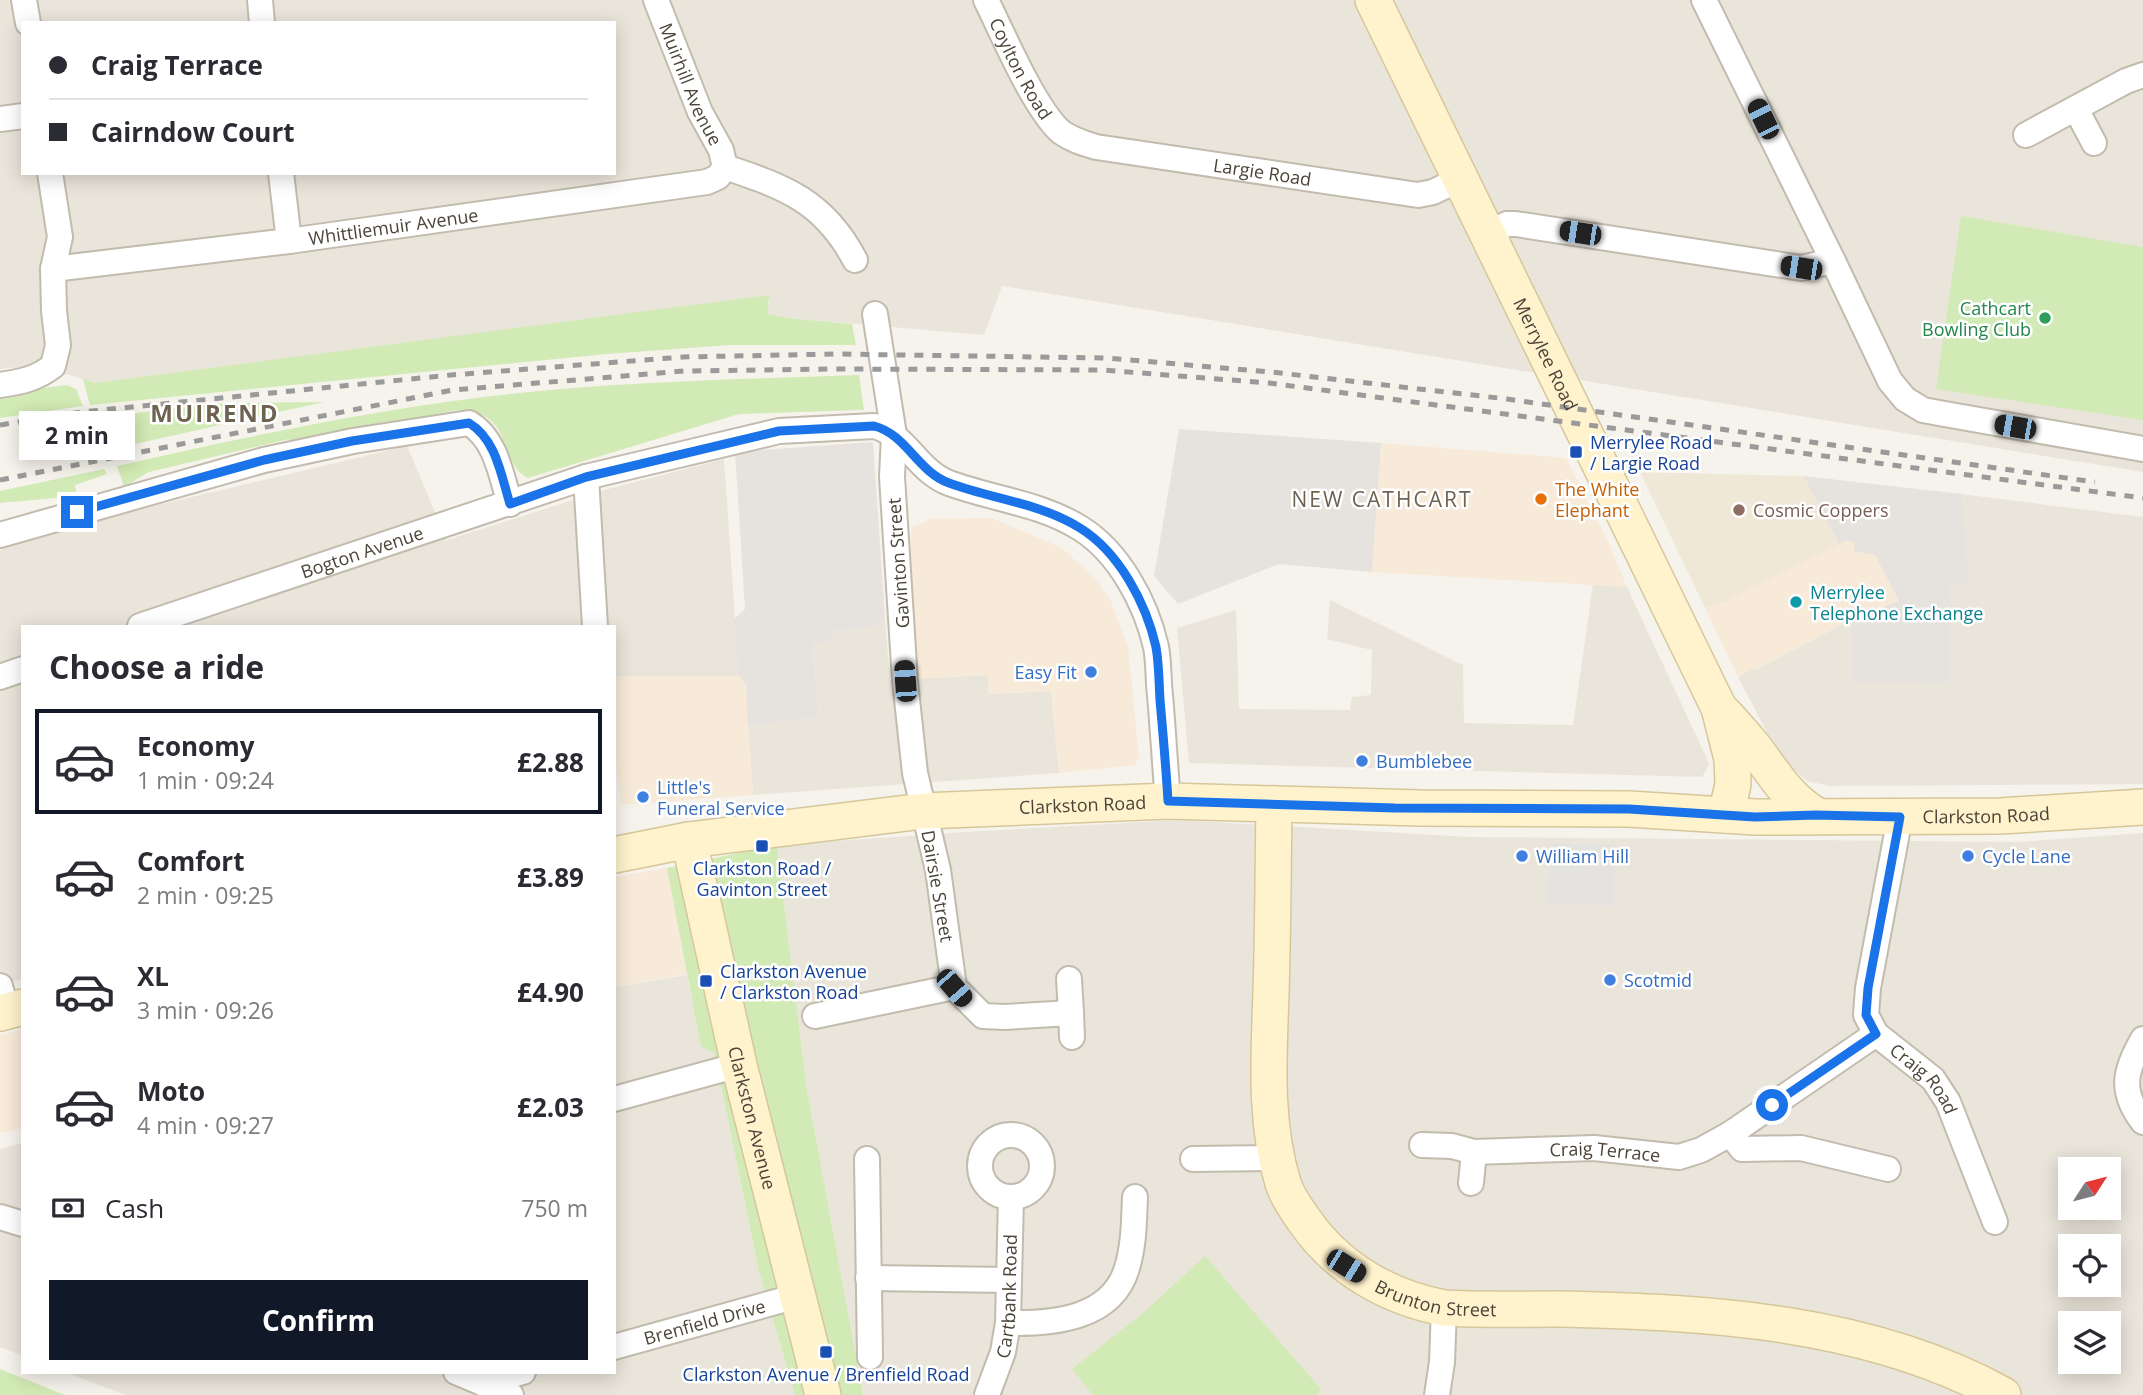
<!DOCTYPE html>
<html lang="en">
<head>
<meta charset="utf-8">
<style>
	body { margin:0; font-family:"Open Sans",sans-serif; background:#f7f7f7; color:#2b2b33; height:100vh; display:flex; flex-direction:column; font-size:26px; white-space:nowrap }
	* { box-sizing:border-box; margin:0 }
	p { font-size:23px; color:#7c7c81 }
	.icon { flex:none; width:38px; height:38px; fill:none; stroke:currentColor; stroke-width:2; stroke-linecap:round; stroke-linejoin:round }
	.map { position:relative; flex:1; overflow:hidden }
	.drawer { position:absolute; left:21px; top:625px; width:595px; height:749px; display:flex; flex-direction:column; background:#fff; border-radius:0px; box-shadow:0 4px 18px #0003 }
	.drawer>* { flex:none }
	.banner { position:absolute; left:21px; top:21px; width:595px; height:154px; border-radius:0px; box-shadow:0 4px 18px #0003; display:grid; align-content:center; height:154px; padding:0 28px; background:#fff }
	.needle { width:46px; rotate:54deg }
	.tools { position:absolute; left:2058px; top:1157px; display:grid; gap:14px }
	.tools a { display:grid; place-items:center; width:63px; height:63px; border-radius:0px; background:#fff; box-shadow:0 4px 18px #0003; font-size:35px }
	.end { position:absolute; width:32px; height:32px; margin:-16px; border:9px solid #1a73e8; background:#fff; box-shadow:0 0 0 4px #fff }
	.from { border-radius:50% }
	.bubble { position:absolute; height:49px; border-radius:0px; background:#fff; box-shadow:0 4px 18px #0003; font-size:23px; font-weight:700; line-height:49px; text-align:center }
	.car { position:absolute; width:21px; height:42px; margin:-21px -10px; border-radius:9px; box-shadow:0 0 5px 2px #0007; background:linear-gradient(#222 24%,#8ab4d8 0 40%,#222 0 76%,#8ab4d8 0 86%,#222 0) }
	.banner b { display:flex; align-items:center; gap:24px; height:66px; font-size:26px }
	.banner b+b { border-top:2px solid #e1e1e2 }
	.banner i { width:18px; height:18px; background:#2b2b33 }
	ul { padding:0; list-style:none }
	li { display:flex; align-items:center; gap:21px; height:105px; margin:0 14px 10px; padding:0 14px; border:4px solid transparent; border-radius:0px }
	li div { flex:1 }
	li b { display:block; font-size:26px }
	li em { font-style:normal; font-weight:700 }
	li.active { border-color:#111827 }
	li>.icon { width:63px; height:63px; stroke-width:1.5 }
	h2 { padding:0 28px; font-size:32px; line-height:84px }
	.pay { display:flex; align-items:center; gap:18px; height:77px; padding:0 28px; font-size:26px }
	.pay p { margin-inline-start:auto }
	.cta { display:flex; gap:14px; margin-top:auto; padding:14px 28px }
	.cta a { flex:1; height:80px; border-radius:0px; background:#111827; color:#fff; font-size:28px; font-weight:700; line-height:80px; text-align:center }
	.map>svg:first-child { display:block }
	.residential { fill:#eae5da; fill-rule:evenodd }
	.commercial { fill:#f7ead8 }
	.industrial { fill:#e6e2dd }
	.education { fill:#efe8d6 }
	.green { fill:#d2eab5 }
	.parking { fill:#e5e3e0 }
	.lines { fill:none; stroke-linecap:round; stroke-linejoin:round }
	.street-casing { stroke:#c2bbae; stroke-width:28 }
	.secondary-casing { stroke:#d6c79b; stroke-width:38 }
	.street { stroke:#fff; stroke-width:24 }
	.secondary { stroke:#fff3cd; stroke-width:35 }
	.rail { stroke:#9a9a9a; stroke-width:5; stroke-dasharray:9 9; stroke-linecap:butt }
	.route { stroke:#1a73e8; stroke-width:9 }
	.leisure-dot { fill:#2e9e5b; stroke:#fff; stroke-width:2.5 }
	.transit-dot { fill:#1a4fb4; stroke:#fff; stroke-width:2.5 }
	.food-dot { fill:#e8710a; stroke:#fff; stroke-width:2.5 }
	.education-dot { fill:#8d6e63; stroke:#fff; stroke-width:2.5 }
	.culture-dot { fill:#0f9aa8; stroke:#fff; stroke-width:2.5 }
	.shop-dot { fill:#3f7fe0; stroke:#fff; stroke-width:2.5 }
	.labels { text-anchor:middle; dominant-baseline:central; stroke-width:5; stroke-linejoin:round; paint-order:stroke }
	.street-label { font-size:18px; fill:#4b4439; stroke:#fff }
	.leisure-label { font-size:18px; fill:#27864d; stroke:#fff; text-anchor:end }
	.transit-label { font-size:18px; fill:#164399; stroke:#fff; text-anchor:start }
	.food-label { font-size:18px; fill:#c56008; stroke:#fff; text-anchor:start }
	.education-label { font-size:18px; fill:#785e54; stroke:#fff; text-anchor:start }
	.culture-label { font-size:18px; fill:#0d838f; stroke:#fff; text-anchor:start }
	.shop-label { font-size:18px; fill:#366cbe; stroke:#fff; text-anchor:start }
	.quarter-label { font-size:21px; letter-spacing:2px; fill:#6e6250; stroke:#fff }
	.district-label { font-size:24px; font-weight:bold; letter-spacing:2px; fill:#6e6250; stroke:#fff }
</style>
</head>
<body>
<div class="map">
<svg width="2143" height="1395" viewBox="0 0 2143 1395">
	<rect width="100%" height="100%" fill="#f6f3ec"/>
	<g class="residential">
		<path d="M0,0H2143V472L1002,286L984,335L788,318L767,314L770,300L95,383L38,365L0,369ZM23,23H614V173H23Z"/>
		<polygon points="407,446 447,540 608,489 724,459 739,676 619,676 614,678 614,626 23,626 23,979 0,985 0,550 91,521"/>
		<polygon points="1962,494 2143,517 2143,784 1830,786 1807,781 1780,757 1738,677 1755,667 1757,669 1852,619 1852,682 1950,584 1967,585"/>
		<polygon points="1593,584 1627,587 1707,759 1709,765 1702,777 1189,763 1177,628 1236,610 1239,709 1350,710 1352,697 1371,695 1372,650 1327,639 1330,600 1463,665 1464,723 1573,725"/>
		<polygon points="885,618 890,680 988,675 989,694 1051,691 1059,773 753,795 748,726 819,717 812,644 834,642 833,631 873,627"/>
		<path d="M1180,820L1469,837L2017,842L2143,833V1395H863L806,1084L777,845L982,831ZM2070,1169H2109V1208H2070ZM2070,1246H2109V1284H2070ZM2070,1323H2109V1362H2070Z"/>
		<polygon points="687,975 701,1047 714,1051 759,1271 795,1395 125,1395 65,1372 614,1372 614,987"/>
		<polygon points="23,1143 23,1356 0,1347 0,1149"/>
	</g>
	<g class="commercial">
		<polygon points="1381,443 1566,458 1609,544 1627,587 1372,572"/>
		<polygon points="992,518 1062,548 1095,579 1110,599 1128,647 1139,758 1135,765 1059,773 1051,691 989,694 987,675 915,679 908,558 912,527 932,519"/>
		<polygon points="1844,541 1856,542 1855,551 1875,555 1899,601 1852,619 1757,669 1755,668 1738,677 1705,608 1725,602"/>
		<polygon points="619,676 739,676 746,684 753,795 621,805 614,741 614,678"/>
		<polygon points="667,868 687,974 614,987 614,877"/>
		<polygon points="23,1030 23,1128 0,1133 0,1035"/>
	</g>
	<g class="industrial">
		<polygon points="1179,429 1381,443 1372,572 1279,564 1178,604 1154,576"/>
		<polygon points="873,442 885,618 873,627 833,631 834,642 812,644 819,717 748,726 746,684 739,676 734,619 745,609 735,452"/>
		<polygon points="1803,476 1962,494 1968,583 1967,585 1950,585 1949,684 1852,683 1852,619 1899,601 1875,555 1854,551 1855,542 1844,541 1839,544"/>
	</g>
	<polygon class="education" points="1640,472 1803,476 1839,544 1725,602 1705,608"/>
	<g class="green">
		<polygon points="1961,216 2143,247 2143,420 1936,389"/>
		<polygon points="769,295 768,314 788,318 852,324 856,345 730,345 607,354 90,405 83,379 95,383"/>
		<path d="M859,375L864,410L739,414L528,478C501,464 511,426 480,414C473,411 464,411 457,410L290,443L289,439L149,472L124,487L117,466C250,436 384,407 519,393C632,381 746,379 859,375Z"/>
		<polygon points="67,385 76,389 83,406 0,418 0,394"/>
		<polygon points="324,402 63,460 54,422 227,403"/>
		<polygon points="104,469 107,474 75,485 77,496 0,503 0,491"/>
		<polygon points="777,845 806,1084 863,1395 795,1395 759,1271 714,1052 701,1047 667,868"/>
		<polygon points="1205,1256 1320,1388 1318,1395 1093,1395 1072,1369 1142,1314"/>
		<polygon points="0,1369 65,1395 0,1395"/>
	</g>
	<polygon class="parking" points="1549,843 1615,845 1613,906 1547,903"/>
	<g class="lines">
		<defs>
			<g id="street">
				<polyline points="24,0 28,23"/>
				<polyline points="260,0 262,23"/>
				<path id="s1" d="M656,0L700,112L721,150L725,167"/>
				<path id="s2" d="M986,0C1003,34 1034,108 1061,132C1072,140 1083,143 1096,147L1418,195L1433,192L1460,179"/>
				<polyline points="1704,0 1833,261 1890,381 1905,399 1923,410 1939,413 2143,449"/>
				<polyline points="2076,109 2094,143"/>
				<polyline points="0,119 23,116"/>
				<polyline points="2026,135 2126,81 2143,75"/>
				<path d="M725,167C785,187 824,201 855,260"/>
				<polyline points="281,173 289,241"/>
				<polyline points="1487,234 1507,224 1516,224 1801,268 1833,261"/>
				<path id="s3" d="M53,269L289,241L707,182L718,177L725,167"/>
				<path d="M0,385C21,382 36,379 53,366L58,345L54,311L53,269L60,237L50,173"/>
				<polyline points="586,477 595,626"/>
				<path d="M0,535L264,460L353,441L469,423C496,439 501,475 510,504"/>
				<path id="s4" d="M140,626L586,477L779,431L874,426C906,434 918,472 949,483C992,499 1040,503 1080,528C1119,552 1146,603 1156,647C1159,662 1158,679 1160,695C1163,730 1165,766 1168,801"/>
				<polyline points="0,677 23,669"/>
				<path id="s5" d="M1900,817L1868,988L1866,1015L1876,1034L1933,1079L1948,1102L1995,1222"/>
				<polyline points="1069,979 1071,1013"/>
				<polyline points="0,986 7,1011"/>
				<polyline points="954,987 983,1016 1005,1017 1071,1013 1072,1037"/>
				<polyline points="815,1016 954,987 938,870 915,773 905,681 892,477 894,435 875,314"/>
				<path d="M2143,1039C2125,1070 2119,1091 2143,1122"/>
				<polyline points="614,1099 739,1065"/>
				<polyline points="1730,1134 1742,1149 1801,1148 1888,1169"/>
				<circle cx="1011" cy="1166" r="31"/>
				<path id="s6" d="M1422,1145L1452,1146L1474,1152L1594,1148L1679,1157L1701,1150L1730,1134L1876,1034"/>
				<polyline points="867,1159 870,1357"/>
				<polyline points="1193,1159 1277,1158"/>
				<polyline points="1471,1183 1474,1152"/>
				<polyline points="0,1217 23,1224"/>
				<polyline points="868,1278 1008,1280"/>
				<path d="M1008,1323C1053,1324 1112,1319 1127,1268C1134,1245 1134,1220 1135,1197"/>
				<path id="s7" d="M614,1347L797,1296"/>
				<polyline points="456,1372 511,1395"/>
				<polyline points="482,1383 523,1372"/>
				<path id="s8" d="M987,1395L1003,1352L1008,1323L1011,1197"/>
				<polyline points="1437,1395 1442,1362 1444,1308"/>
			</g>
			<g id="secondary">
				<path id="s9" d="M1373,0L1719,708L1732,759L1733,784L1726,815"/>
				<path d="M1724,713C1734,724 1744,735 1753,746C1773,772 1787,798 1816,815"/>
				<path id="s10" d="M1274,806C1273,868 1273,930 1271,992C1269,1056 1264,1121 1283,1183C1287,1196 1296,1209 1304,1220C1337,1268 1387,1297 1444,1308C1482,1310 1519,1309 1557,1309C1708,1312 1869,1321 2003,1395"/>
				<path id="s11" d="M689,840L739,1065L823,1395"/>
				<path id="s12" d="M614,855L689,840L923,811L1168,801L1420,808L1629,809L1755,817L2000,816L2143,807"/>
				<polyline points="0,1013 23,1007"/>
			</g>
		</defs>
		<use href="#street" class="street-casing"/>
		<use href="#secondary" class="secondary-casing"/>
		<use href="#street" class="street"/>
		<use href="#secondary" class="secondary"/>
		<g class="rail">
			<polyline points="0,425 82,412 451,375 683,357 836,354 1106,358 1271,372 1507,399 2095,482"/>
			<polyline points="0,480 453,390 684,371 836,369 1103,370 1269,383 2143,498"/>
		</g>
	</g>
	<g class="lines">
		<path class="route" d="M77,512L264,460L352,441L469,423C496,439 501,475 510,504L586,477L779,431L874,426C906,434 918,472 949,483C992,499 1040,503 1080,528C1119,552 1146,603 1156,647C1159,664 1159,683 1160,700C1163,734 1166,767 1168,801L1395,808L1629,809L1755,817L1816,815L1900,817L1868,988L1866,1015L1876,1034L1772,1105"/>
	</g>
	<circle class="leisure-dot" cx="2045" cy="318" r="7"/>
	<g class="transit-dot">
		<rect x="1569" y="445" width="14" height="14" rx="3.5"/>
		<rect x="755" y="839" width="14" height="14" rx="3.5"/>
		<rect x="699" y="974" width="14" height="14" rx="3.5"/>
		<rect x="819" y="1345" width="14" height="14" rx="3.5"/>
	</g>
	<circle class="food-dot" cx="1541" cy="499" r="7"/>
	<circle class="education-dot" cx="1739" cy="510" r="7"/>
	<circle class="culture-dot" cx="1796" cy="602" r="7"/>
	<g class="shop-dot">
		<circle cx="1091" cy="672" r="7"/>
		<circle cx="1362" cy="761" r="7"/>
		<circle cx="643" cy="797" r="7"/>
		<circle cx="1522" cy="856" r="7"/>
		<circle cx="1968" cy="856" r="7"/>
		<circle cx="1610" cy="980" r="7"/>
	</g>
	<g class="labels">
		<g class="street-label">
			<text stroke="none"><textPath href="#s2" startOffset="77">Coylton Road</textPath></text>
			<text stroke="none"><textPath href="#s1" startOffset="91">Muirhill Avenue</textPath></text>
			<text stroke="none"><textPath href="#s2" startOffset="359">Largie Road</textPath></text>
			<text stroke="none"><textPath href="#s3" startOffset="343">Whittliemuir Avenue</textPath></text>
			<text stroke="none"><textPath href="#s9" startOffset="394">Merrylee Road</textPath></text>
			<text stroke="none"><textPath href="#s4" startOffset="234">Bogton Avenue</textPath></text>
			<text transform="translate(898 563) rotate(-94)">Gavinton Street</text>
			<text stroke="none"><textPath href="#s12" startOffset="472">Clarkston Road</textPath></text>
			<text stroke="none"><textPath href="#s12" startOffset="1376">Clarkston Road</textPath></text>
			<text transform="translate(938 886) rotate(80)">Dairsie Street</text>
			<text stroke="none"><textPath href="#s5" startOffset="289">Craig Road</textPath></text>
			<text stroke="none"><textPath href="#s11" startOffset="285">Clarkston Avenue</textPath></text>
			<text stroke="none"><textPath href="#s6" startOffset="184">Craig Terrace</textPath></text>
			<text stroke="none"><textPath href="#s10" startOffset="581">Brunton Street</textPath></text>
			<text stroke="none"><textPath href="#s8" startOffset="102">Cartbank Road</textPath></text>
			<text stroke="none"><textPath href="#s7" startOffset="94">Brenfield Drive</textPath></text>
		</g>
		<g class="leisure-label">
			<text x="2031" y="308">Cathcart<tspan x="2031" dy="21">Bowling Club</tspan></text>
		</g>
		<g class="transit-label">
			<text x="1590" y="442">Merrylee Road<tspan x="1590" dy="21">/ Largie Road</tspan></text>
			<text x="762" y="868" text-anchor="middle">Clarkston Road /<tspan x="762" dy="21">Gavinton Street</tspan></text>
			<text x="720" y="971">Clarkston Avenue<tspan x="720" dy="21">/ Clarkston Road</tspan></text>
			<text x="826" y="1374" text-anchor="middle">Clarkston Avenue / Brenfield Road</text>
		</g>
		<g class="food-label">
			<text x="1555" y="489">The White<tspan x="1555" dy="21">Elephant</tspan></text>
		</g>
		<g class="education-label">
			<text x="1753" y="510">Cosmic Coppers</text>
		</g>
		<g class="culture-label">
			<text x="1810" y="592">Merrylee<tspan x="1810" dy="21">Telephone Exchange</tspan></text>
		</g>
		<g class="shop-label">
			<text x="1077" y="672" text-anchor="end">Easy Fit</text>
			<text x="1376" y="761">Bumblebee</text>
			<text x="657" y="787">Little's<tspan x="657" dy="21">Funeral Service</tspan></text>
			<text x="1536" y="856">William Hill</text>
			<text x="1982" y="856">Cycle Lane</text>
			<text x="1624" y="980">Scotmid</text>
		</g>
		<g class="quarter-label">
			<text x="1382" y="499">NEW CATHCART</text>
		</g>
		<g class="district-label">
			<text x="215" y="412">MUIREND</text>
		</g>
	</g>
</svg>
<div class="tools">
<a><svg class="needle" viewBox="-14 -14 28 28"><path d="M0-13l5 13h-10z" fill="#e53935"/><path d="M0 13l5-13h-10z" fill="#7c7c81"/></svg></a>
<a><svg class="icon" aria-label="locate" viewBox="0 0 24 24"><circle cx="12" cy="12" r="6"/><path d="M12 2v4M12 18v4M2 12h4M18 12h4"/></svg></a>
<a><svg class="icon" aria-label="layers" viewBox="0 0 24 24"><path d="M12 4l9 5-9 5-9-5zM3 14l9 5 9-5"/></svg></a>
</div>
<i class="end from" style="left:1772px;top:1105px"></i>
<i class="end" style="left:77px;top:512px"></i>
<div class="bubble" style="left:19px;top:411px;width:116px">2 min</div>
<i class="car" style="left:1763px;top:119px;rotate:334deg"></i>
<i class="car" style="left:1580px;top:233px;rotate:279deg"></i>
<i class="car" style="left:1801px;top:268px;rotate:279deg"></i>
<i class="car" style="left:2015px;top:427px;rotate:280deg"></i>
<i class="car" style="left:905px;top:681px;rotate:356deg"></i>
<i class="car" style="left:954px;top:988px;rotate:139deg"></i>
<i class="car" style="left:1346px;top:1266px;rotate:122deg"></i>
<div class="banner">
<b><i class="from"></i>Craig Terrace</b>
<b><i></i>Cairndow Court</b>
</div>
<section class="drawer">
<h2>Choose a ride</h2>
<ul>
<li class="active"><svg class="icon" aria-label="car" viewBox="0 0 24 24"><path d="M5 17H2v-5l4-1 3-4h7l3 4 3 1v5h-3M9 17h6M6 11h13"/><circle cx="7" cy="17" r="2"/><circle cx="17" cy="17" r="2"/></svg><div><b>Economy</b><p>1 min · 09:24</p></div><em>£2.88</em></li>
<li><svg class="icon" aria-label="car" viewBox="0 0 24 24"><path d="M5 17H2v-5l4-1 3-4h7l3 4 3 1v5h-3M9 17h6M6 11h13"/><circle cx="7" cy="17" r="2"/><circle cx="17" cy="17" r="2"/></svg><div><b>Comfort</b><p>2 min · 09:25</p></div><em>£3.89</em></li>
<li><svg class="icon" aria-label="car" viewBox="0 0 24 24"><path d="M5 17H2v-5l4-1 3-4h7l3 4 3 1v5h-3M9 17h6M6 11h13"/><circle cx="7" cy="17" r="2"/><circle cx="17" cy="17" r="2"/></svg><div><b>XL</b><p>3 min · 09:26</p></div><em>£4.90</em></li>
<li><svg class="icon" aria-label="car" viewBox="0 0 24 24"><path d="M5 17H2v-5l4-1 3-4h7l3 4 3 1v5h-3M9 17h6M6 11h13"/><circle cx="7" cy="17" r="2"/><circle cx="17" cy="17" r="2"/></svg><div><b>Moto</b><p>4 min · 09:27</p></div><em>£2.03</em></li>
</ul>
<div class="pay"><svg class="icon" aria-label="cash" viewBox="0 0 24 24"><path d="M3 7h18v10H3z"/><circle cx="12" cy="12" r="2"/></svg>Cash<p>750 m</p></div>
<div class="cta"><a>Confirm</a></div>
</section>
</div>
</body>
</html>
